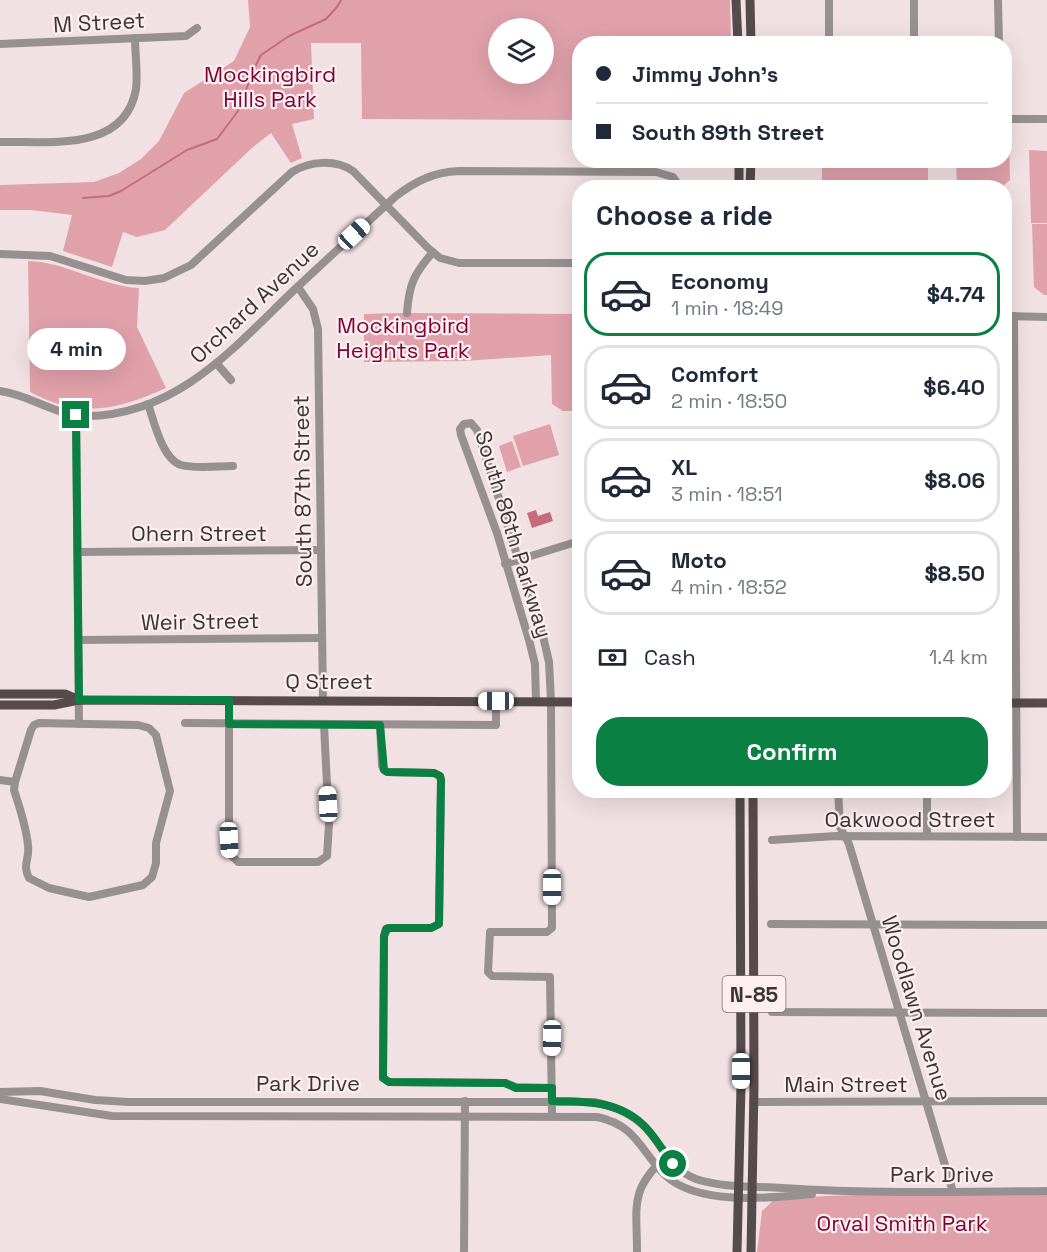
<!DOCTYPE html>
<html lang="en">
<head>
<meta charset="utf-8">
<style>
	body { margin:0; font-family:"Space Grotesk",sans-serif; background:#f6f6f7; color:#1f2937; height:100vh; display:flex; flex-direction:column; font-size:22px; white-space:nowrap }
	* { box-sizing:border-box; margin:0 }
	p { font-size:20px; color:#747a83 }
	.icon { flex:none; width:33px; height:33px; fill:none; stroke:currentColor; stroke-width:2; stroke-linecap:round; stroke-linejoin:round }
	.map { position:relative; flex:1; overflow:hidden }
	.details { position:absolute; left:572px; top:180px; width:440px; height:618px; display:flex; flex-direction:column; background:#fff; border-radius:24px; box-shadow:0 6px 24px #0002 }
	.details>* { flex:none }
	.hud { position:absolute; left:572px; top:36px; width:440px; height:132px; border-radius:24px; box-shadow:0 6px 24px #0002; display:grid; align-content:center; height:132px; padding:0 24px; background:#fff }
	.buttons { position:absolute; left:488px; top:18px; display:grid; gap:12px }
	.buttons a { display:grid; place-items:center; width:66px; height:66px; border-radius:50%; background:#fff; box-shadow:0 6px 24px #0002; font-size:30px }
	.end { position:absolute; width:27px; height:27px; margin:-14px; border:8px solid #0b8043; background:#fff; box-shadow:0 0 0 3px #fff }
	.from { border-radius:50% }
	.bubble { position:absolute; height:42px; border-radius:21px; background:#fff; box-shadow:0 6px 24px #0002; font-size:20px; font-weight:600; line-height:42px; text-align:center }
	.car { position:absolute; width:18px; height:36px; margin:-18px -9px; border-radius:8px; box-shadow:0 0 4px 2px #0007; background:linear-gradient(#fff 24%,#345 0 40%,#fff 0 76%,#345 0 86%,#fff 0) }
	.hud b { display:flex; align-items:center; gap:21px; height:57px; font-size:22px }
	.hud b+b { border-top:2px solid #e0e1e3 }
	.hud i { width:15px; height:15px; background:#1f2937 }
	ul { padding:0; list-style:none }
	li { display:flex; align-items:center; gap:18px; height:84px; margin:0 12px 9px; padding:0 12px; border:3px solid #e0e1e3; border-radius:24px }
	li div { flex:1 }
	li b { display:block; font-size:22px }
	li em { font-style:normal; font-weight:600 }
	li.active { border-color:#0b8043 }
	li>.icon { width:54px; height:54px; stroke-width:1.5 }
	h2 { padding:0 24px; font-size:27px; line-height:72px }
	.pay { display:flex; align-items:center; gap:15px; height:66px; padding:0 24px; font-size:22px }
	.pay p { margin-inline-start:auto }
	.button { display:flex; gap:12px; margin-top:auto; padding:12px 24px }
	.button a { flex:1; height:69px; border-radius:24px; background:#0b8043; color:#fff; font-size:24px; font-weight:600; line-height:69px; text-align:center }
	.map>svg:first-child { display:block }
	.green { fill:#e0a1ab; fill-rule:evenodd }
	.water { fill:#c66a7c }
	.lines { fill:none; stroke-linecap:round; stroke-linejoin:round }
	.stream { stroke:#c66a7c; stroke-width:2 }
	.minor { stroke:#979091; stroke-width:8 }
	.major { stroke:#564b4c; stroke-width:9 }
	.route { stroke:#0b8043; stroke-width:8 }
	.labels { text-anchor:middle; dominant-baseline:central; stroke-width:4.5; stroke-linejoin:round; paint-order:stroke }
	.shield { fill:#fdeff1; stroke:#756d6e; stroke-width:1.5 }
	.shield-label { font-size:21px; font-weight:bold; fill:#3b3536 }
	.street-label { font-size:22px; fill:#3b3536; stroke:#fdeff1 }
	.park-label { font-size:22px; fill:#7b0431; stroke:#fdeff1 }
</style>
</head>
<body>
<div class="map">
<svg width="1047" height="1252" viewBox="0 0 1047 1252">
	<rect width="100%" height="100%" fill="#f2e1e3"/>
	<g class="green">
		<path d="M248,0H730L731,43L579,44V120L362,119L361,43H311L314,119L292,124L302,158L291,163L271,133L253,147L165,230L137,237L123,232L112,267L63,251L72,215L31,210H0V185L94,182L119,173L141,159L159,141L184,93L234,61L250,27ZM498,28H543V74H498Z"/>
		<polygon points="1004,133 1009,133 1010,180 1004,185 957,186 956,163 958,161 1004,160"/>
		<polygon points="1029,150 1047,151 1047,223 1031,223"/>
		<rect x="822" y="161" width="106" height="21"/>
		<polygon points="1032,224 1047,224 1047,295 1044,295 1034,287"/>
		<path d="M28,261C67,262 100,286 139,288L137,327L166,388C117,410 80,419 30,392Z"/>
		<polygon points="404,313 579,314 579,411 563,411 552,404 551,355 465,361 364,362 364,314"/>
		<polygon points="550,424 559,455 523,466 513,436"/>
		<polygon points="512,441 521,467 507,472 499,446"/>
		<polygon points="854,1195 1047,1195 1047,1252 757,1252 762,1211 776,1198"/>
	</g>
	<polygon class="water" points="536,510 538,516 550,512 553,521 532,528 527,513"/>
	<g class="lines">
		<polyline class="stream" points="83,198 109,196 121,191 187,150 217,139 238,111 254,69 261,55 289,36 326,19 337,7 341,0"/>
		<g class="minor">
			<polyline points="829,0 829,44"/>
			<polyline points="914,0 914,44"/>
			<polyline points="998,0 999,44"/>
			<polyline points="0,44 186,36 197,28"/>
			<polyline points="1004,119 1047,119"/>
			<path d="M0,142C48,141 125,153 136,89C138,73 135,54 135,38"/>
			<path d="M0,254L50,256L126,280L145,281L164,278L191,265L292,172C310,161 335,159 353,171L428,248L440,258L459,263H579"/>
			<polyline points="298,287 313,309 318,329 323,700"/>
			<path d="M407,313C409,284 414,274 433,252"/>
			<polyline points="1004,316 1047,317"/>
			<polyline points="1014,316 1017,837"/>
			<polyline points="217,364 231,380"/>
			<path d="M0,391C31,395 55,416 87,416C176,415 233,349 292,292C326,260 361,228 396,196C416,181 434,172 459,171L656,172L673,177L681,188"/>
			<path d="M148,404C154,421 162,459 181,465C196,469 217,466 233,466"/>
			<polyline points="76,415 79,724"/>
			<polyline points="78,552 321,550"/>
			<polyline points="505,564 579,541"/>
			<polyline points="79,640 322,638"/>
			<polyline points="229,700 229,853 238,862 318,862 327,856 329,824 324,725"/>
			<polyline points="536,701 535,664 529,640 497,533 461,435 460,429 464,424 471,423 477,430 543,636 549,662 551,701 552,928 547,932 490,932 488,972 492,976 550,977 552,1115"/>
			<path d="M39,723L138,725L149,728L156,735L170,791L156,843V863L152,877L143,885L89,897L49,888L29,878C22,864 30,859 28,845C26,827 20,808 14,790L15,782L31,730L34,725Z"/>
			<polyline points="185,723 496,725 496,701"/>
			<polyline points="380,725 382,766 384,770 388,772 434,773 440,776 441,780 439,924 431,928 388,928 384,936 383,1078 389,1082 505,1083 516,1087 552,1088"/>
			<polyline points="0,780 15,782"/>
			<polyline points="838,790 840,827 849,844 953,1192"/>
			<polyline points="927,790 927,836"/>
			<polyline points="772,840 836,836 1047,837"/>
			<polyline points="771,924 1047,925"/>
			<polyline points="772,1012 1047,1013"/>
			<path d="M0,1092L40,1091L95,1100L129,1102H594C613,1106 632,1113 646,1128C663,1146 671,1170 696,1179C723,1188 754,1186 782,1188C870,1194 959,1192 1047,1191"/>
			<path d="M0,1099L112,1116L597,1117C636,1125 640,1150 665,1175C697,1206 771,1198 812,1194"/>
			<polyline points="753,1102 1047,1101"/>
			<polyline points="464,1252 465,1101"/>
			<path d="M637,1252C637,1205 629,1191 666,1156"/>
		</g>
		<g class="major">
			<polyline points="736,0 738,44"/>
			<polyline points="750,0 751,44"/>
			<polyline points="739,188 739,160"/>
			<polyline points="750,188 751,160"/>
			<polyline points="0,694 65,694 79,700"/>
			<polyline points="1004,703 1047,703"/>
			<polyline points="0,705 54,705 79,700 579,702"/>
			<polyline points="737,1252 741,1086 740,790"/>
			<polyline points="751,1252 754,1086 753,790"/>
		</g>
	</g>
	<g class="lines">
		<path class="route" d="M76,415L79,700H229V724L380,725L384,770L387,772L434,773L440,776L441,780L439,924L431,928H390L386,929L384,936L383,1078L389,1082L505,1083L516,1088H552V1101C587,1101 623,1101 648,1130C657,1140 664,1153 673,1164"/>
	</g>
	<g class="labels">
		<rect class="shield" x="722.5" y="976" width="63" height="36" rx="4.5"/>
		<g class="shield-label">
			<text x="754" y="994">N-85</text>
		</g>
		<g class="street-label">
			<text transform="translate(99 22) rotate(-3)">M Street</text>
			<text transform="translate(254 302) rotate(-43)">Orchard Avenue</text>
			<text transform="translate(302 491) rotate(-91)">South 87th Street</text>
			<text x="199" y="533">Ohern Street</text>
			<text transform="translate(514 534) rotate(73)">South 86th Parkway</text>
			<text transform="translate(200 621) rotate(-1)">Weir Street</text>
			<text x="329" y="681">Q Street</text>
			<text x="910" y="819">Oakwood Street</text>
			<text transform="translate(917 1008) rotate(73)">Woodlawn Avenue</text>
			<text x="308" y="1083">Park Drive</text>
			<text x="846" y="1084">Main Street</text>
			<text x="942" y="1174">Park Drive</text>
		</g>
		<g class="park-label">
			<text x="270" y="74">Mockingbird<tspan x="270" dy="25">Hills Park</tspan></text>
			<text x="403" y="325">Mockingbird<tspan x="403" dy="25">Heights Park</tspan></text>
			<text x="902" y="1223">Orval Smith Park</text>
		</g>
	</g>
</svg>
<div class="buttons">
<a><svg class="icon" aria-label="layers" viewBox="0 0 24 24"><path d="M12 4l9 5-9 5-9-5zM3 14l9 5 9-5"/></svg></a>
</div>
<i class="end from" style="left:673px;top:1164px"></i>
<i class="end" style="left:76px;top:415px"></i>
<div class="bubble" style="left:27px;top:328px;width:99px">4 min</div>
<i class="car" style="left:354px;top:234px;rotate:47deg"></i>
<i class="car" style="left:496px;top:701px;rotate:270deg"></i>
<i class="car" style="left:328px;top:804px;rotate:357deg"></i>
<i class="car" style="left:229px;top:840px;rotate:177deg"></i>
<i class="car" style="left:552px;top:887px;rotate:180deg"></i>
<i class="car" style="left:552px;top:1038px;rotate:181deg"></i>
<i class="car" style="left:741px;top:1071px;rotate:180deg"></i>
<div class="hud">
<b><i class="from"></i>Jimmy John's</b>
<b><i></i>South 89th Street</b>
</div>
<section class="details">
<h2>Choose a ride</h2>
<ul>
<li class="active"><svg class="icon" aria-label="car" viewBox="0 0 24 24"><path d="M5 17H2v-5l4-1 3-4h7l3 4 3 1v5h-3M9 17h6M6 11h13"/><circle cx="7" cy="17" r="2"/><circle cx="17" cy="17" r="2"/></svg><div><b>Economy</b><p>1 min · 18:49</p></div><em>$4.74</em></li>
<li><svg class="icon" aria-label="car" viewBox="0 0 24 24"><path d="M5 17H2v-5l4-1 3-4h7l3 4 3 1v5h-3M9 17h6M6 11h13"/><circle cx="7" cy="17" r="2"/><circle cx="17" cy="17" r="2"/></svg><div><b>Comfort</b><p>2 min · 18:50</p></div><em>$6.40</em></li>
<li><svg class="icon" aria-label="car" viewBox="0 0 24 24"><path d="M5 17H2v-5l4-1 3-4h7l3 4 3 1v5h-3M9 17h6M6 11h13"/><circle cx="7" cy="17" r="2"/><circle cx="17" cy="17" r="2"/></svg><div><b>XL</b><p>3 min · 18:51</p></div><em>$8.06</em></li>
<li><svg class="icon" aria-label="car" viewBox="0 0 24 24"><path d="M5 17H2v-5l4-1 3-4h7l3 4 3 1v5h-3M9 17h6M6 11h13"/><circle cx="7" cy="17" r="2"/><circle cx="17" cy="17" r="2"/></svg><div><b>Moto</b><p>4 min · 18:52</p></div><em>$8.50</em></li>
</ul>
<div class="pay"><svg class="icon" aria-label="cash" viewBox="0 0 24 24"><path d="M3 7h18v10H3z"/><circle cx="12" cy="12" r="2"/></svg>Cash<p>1.4 km</p></div>
<div class="button"><a>Confirm</a></div>
</section>
</div>
</body>
</html>
